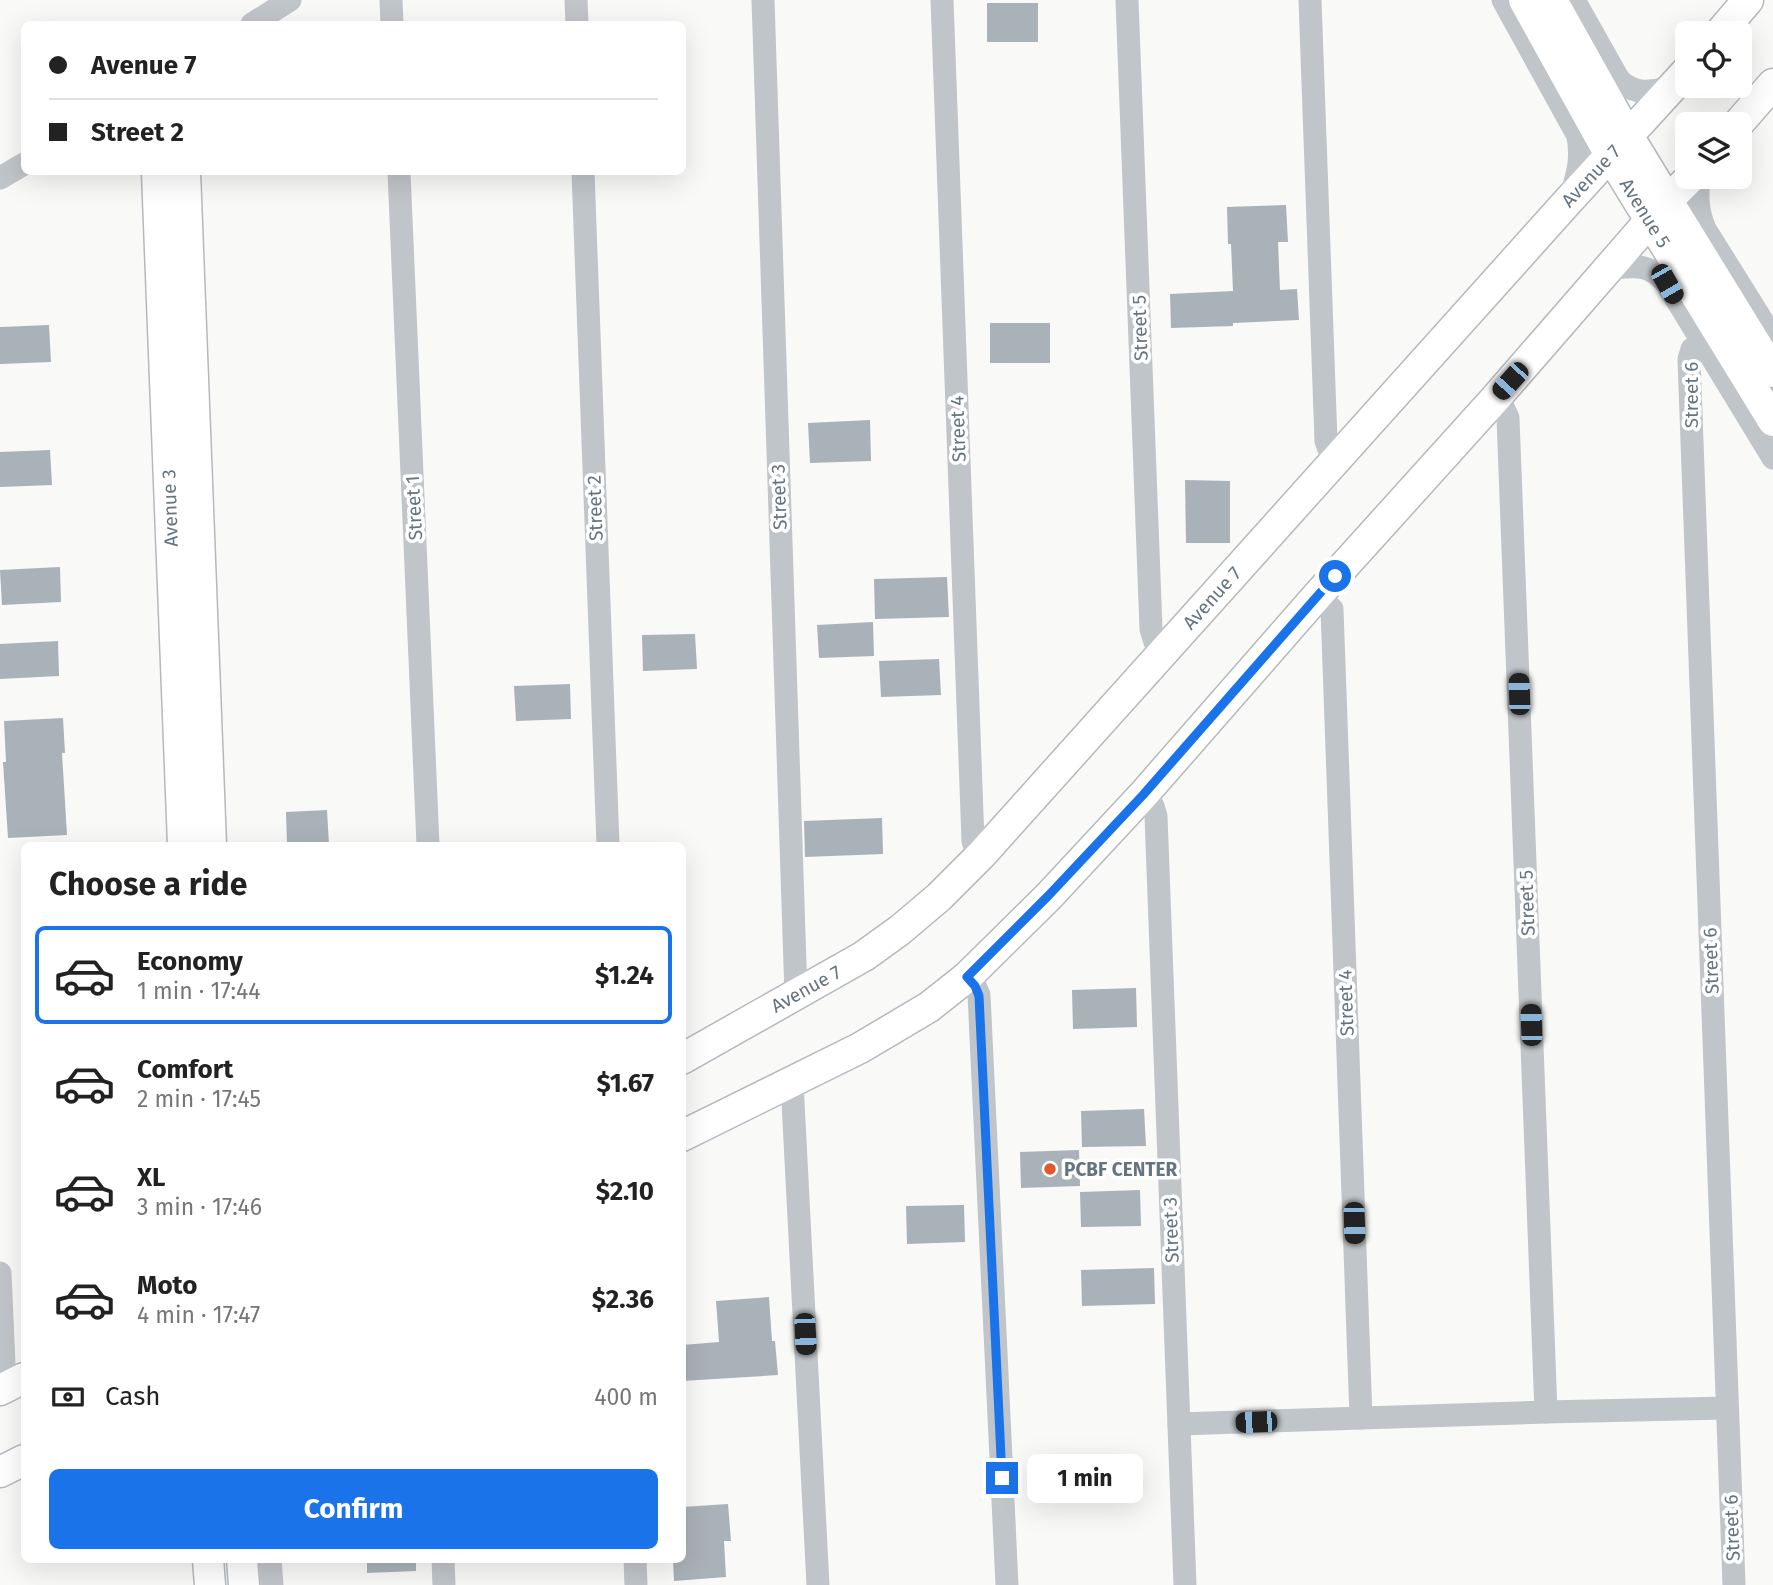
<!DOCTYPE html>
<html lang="en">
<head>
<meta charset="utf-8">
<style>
	body { margin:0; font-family:"Fira Sans",sans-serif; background:#f6f6f6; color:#222; height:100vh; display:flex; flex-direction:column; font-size:26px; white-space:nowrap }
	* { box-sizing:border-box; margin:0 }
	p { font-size:23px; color:#767676 }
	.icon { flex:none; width:38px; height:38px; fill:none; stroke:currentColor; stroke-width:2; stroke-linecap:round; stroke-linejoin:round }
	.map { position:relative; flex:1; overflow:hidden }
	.details { position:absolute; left:21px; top:842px; width:665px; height:721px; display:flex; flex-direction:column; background:#fff; border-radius:10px; box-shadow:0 7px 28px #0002 }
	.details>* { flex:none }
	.hud { position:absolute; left:21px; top:21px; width:665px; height:154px; border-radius:10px; box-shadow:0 7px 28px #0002; display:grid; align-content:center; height:154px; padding:0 28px; background:#fff }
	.fabs { position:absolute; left:1675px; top:21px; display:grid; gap:14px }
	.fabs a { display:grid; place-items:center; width:77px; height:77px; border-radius:10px; background:#fff; box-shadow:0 7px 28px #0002; font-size:35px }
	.end { position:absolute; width:32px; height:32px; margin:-16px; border:9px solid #1a73e8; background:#fff; box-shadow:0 0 0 4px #fff }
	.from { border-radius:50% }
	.bubble { position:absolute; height:49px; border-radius:10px; background:#fff; box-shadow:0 7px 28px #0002; font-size:23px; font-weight:700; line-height:49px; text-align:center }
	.car { position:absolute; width:21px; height:42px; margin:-21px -10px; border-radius:9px; box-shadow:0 0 5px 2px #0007; background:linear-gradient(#222 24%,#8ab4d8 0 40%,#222 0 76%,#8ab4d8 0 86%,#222 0) }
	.hud b { display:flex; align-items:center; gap:24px; height:66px; font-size:26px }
	.hud b+b { border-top:2px solid #e0e0e0 }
	.hud i { width:18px; height:18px; background:#222 }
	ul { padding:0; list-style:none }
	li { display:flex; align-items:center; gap:21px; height:98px; margin:0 14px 10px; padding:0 14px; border:4px solid transparent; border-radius:10px }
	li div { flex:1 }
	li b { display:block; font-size:26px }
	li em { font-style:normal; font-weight:700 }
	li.current { border-color:#1a73e8 }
	li>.icon { width:63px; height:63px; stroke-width:1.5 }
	h2 { padding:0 28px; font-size:32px; line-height:84px }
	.pay { display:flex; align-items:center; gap:18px; height:77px; padding:0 28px; font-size:26px }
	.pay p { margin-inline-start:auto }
	.primary-button { display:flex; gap:14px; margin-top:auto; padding:14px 28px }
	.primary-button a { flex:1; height:80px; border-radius:10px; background:#1a73e8; color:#fff; font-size:28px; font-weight:700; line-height:80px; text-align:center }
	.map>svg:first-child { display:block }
	.building { fill:#a9b2b8 }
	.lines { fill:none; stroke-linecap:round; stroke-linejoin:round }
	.major-casing { stroke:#b4b9bd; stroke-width:33 }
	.minor { stroke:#c0c5c9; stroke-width:23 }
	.major { stroke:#fff; stroke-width:30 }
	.route { stroke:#1a73e8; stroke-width:9 }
	.poi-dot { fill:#e3572d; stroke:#fff; stroke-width:2.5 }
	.labels { text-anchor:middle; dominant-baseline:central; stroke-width:7; stroke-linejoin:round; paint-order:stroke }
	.street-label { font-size:19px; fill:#647481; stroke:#fff }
	.poi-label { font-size:19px; font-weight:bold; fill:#647481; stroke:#fff; text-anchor:start }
</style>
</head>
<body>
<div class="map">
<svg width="1773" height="1585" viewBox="0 0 1773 1585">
	<rect width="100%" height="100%" fill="#f9f9f7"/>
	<g class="building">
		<rect x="987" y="3" width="51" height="39"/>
		<polygon points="1286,205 1288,242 1278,242 1280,290 1297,289 1299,320 1233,323 1233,326 1171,328 1170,294 1233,291 1231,244 1228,244 1227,207"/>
		<rect x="990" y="323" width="60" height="40"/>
		<polygon points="49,325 51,362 0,364 0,327"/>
		<polygon points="870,420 871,461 810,463 808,423"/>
		<polygon points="50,450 52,485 0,487 0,452"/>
		<polygon points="1185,480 1230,481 1230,543 1186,543"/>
		<polygon points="60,567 61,602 2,605 0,570"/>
		<polygon points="947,577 949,617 875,619 874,579"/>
		<polygon points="873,622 874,656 819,658 817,625"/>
		<polygon points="695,634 697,669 643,671 642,635"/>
		<polygon points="58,641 59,676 0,679 0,644"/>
		<polygon points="939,659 941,695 881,697 879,661"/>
		<polygon points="570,684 571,719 516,721 514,686"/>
		<polygon points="63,718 65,753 62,753 67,835 8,838 3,762 6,762 4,721"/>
		<polygon points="327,810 329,845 287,845 286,812"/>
		<polygon points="882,818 883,854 805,857 804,821"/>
		<polygon points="1136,988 1137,1027 1073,1029 1072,990"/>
		<polygon points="1144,1109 1146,1146 1082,1147 1081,1111"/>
		<polygon points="1079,1150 1080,1186 1021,1188 1020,1152"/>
		<polygon points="1140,1190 1141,1226 1081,1227 1080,1192"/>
		<polygon points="964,1205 965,1242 907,1244 906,1206"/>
		<polygon points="1154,1268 1155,1304 1082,1306 1081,1270"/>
		<polygon points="769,1297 772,1341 775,1341 778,1375 682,1381 682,1345 719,1342 716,1301"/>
		<polygon points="728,1504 731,1541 724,1541 726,1577 674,1581 673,1559 682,1559 682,1507"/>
		<polygon points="367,1559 416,1559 416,1571 367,1573"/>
	</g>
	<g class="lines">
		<defs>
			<g id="major">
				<polyline points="1524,0 1610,155 1773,421"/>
				<polyline points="1552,0 1628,136 1773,372"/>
				<polyline points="1720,33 1748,0"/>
				<polyline points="1738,124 1773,84"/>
				<polyline points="157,172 183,845"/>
				<polyline points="185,172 211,845"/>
				<polyline points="682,1059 864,956 900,930 939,897 982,854 1570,199 1687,71"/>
				<polyline points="682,1136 860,1048 929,1007 967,977 1049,896 1143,795 1317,596 1494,400 1667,201 1691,177"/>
				<polyline points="0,1390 24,1378"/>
				<polyline points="0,1472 24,1460"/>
				<polyline points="208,1559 210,1585"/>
				<polyline points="242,1559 244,1585"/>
			</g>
		</defs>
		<use href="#major" class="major-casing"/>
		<g class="minor">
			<polyline points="391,0 392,24"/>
			<polyline points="576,0 577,24"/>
			<polyline points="763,0 796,994"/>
			<polyline points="942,0 973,841 975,848 982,854"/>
			<polyline points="1127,0 1151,629 1155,642 1166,650"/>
			<polyline points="1310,0 1326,441 1330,452 1337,459"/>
			<path d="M1503,0L1578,136C1582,160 1578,173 1571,196"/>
			<path d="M1574,0L1619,80C1636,97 1654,91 1675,86"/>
			<polyline points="252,24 290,0"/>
			<polyline points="399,172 428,845"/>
			<polyline points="583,172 608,845"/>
			<path d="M1699,177C1697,196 1697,211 1705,229L1773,338"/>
			<polyline points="0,178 24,164"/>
			<path d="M1608,269C1634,266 1648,262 1667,284L1773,458"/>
			<polyline points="1702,344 1692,349 1689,359 1734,1585"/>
			<polyline points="1494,400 1503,407 1508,418 1546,1412"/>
			<polyline points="1317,596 1332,609 1361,1418"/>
			<polyline points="1143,795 1153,806 1156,816 1185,1585"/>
			<polyline points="967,977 975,986 979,995 1007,1585"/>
			<polyline points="792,1083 818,1585"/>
			<polyline points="0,1273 5,1388"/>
			<polyline points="1179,1424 1546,1412 1727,1408"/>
			<polyline points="270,1559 272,1585"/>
			<polyline points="443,1559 444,1585"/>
			<polyline points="635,1559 636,1585"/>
		</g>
		<use href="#major" class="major"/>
	</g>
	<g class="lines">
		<polyline class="route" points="1002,1478 979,996 975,986 967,977 1049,895 1143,795 1335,576"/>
	</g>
	<circle class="poi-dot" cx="1050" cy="1169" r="7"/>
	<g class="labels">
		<g class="street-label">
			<text transform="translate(1591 176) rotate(-47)">Avenue 7</text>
			<text transform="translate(1645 213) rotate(58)">Avenue 5</text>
			<text transform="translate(1140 328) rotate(-92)">Street 5</text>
			<text transform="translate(1691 395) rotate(-90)">Street 6</text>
			<text transform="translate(958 429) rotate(-92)">Street 4</text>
			<text transform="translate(779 497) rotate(-92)">Street 3</text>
			<text transform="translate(170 508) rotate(-92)">Avenue 3</text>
			<text transform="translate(414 508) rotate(-93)">Street 1</text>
			<text transform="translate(595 508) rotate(-92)">Street 2</text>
			<text transform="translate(1212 598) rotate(-48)">Avenue 7</text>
			<text transform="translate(1527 903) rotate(-92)">Street 5</text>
			<text transform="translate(1711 961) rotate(-92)">Street 6</text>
			<text transform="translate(806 989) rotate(-29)">Avenue 7</text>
			<text transform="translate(1346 1003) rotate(-92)">Street 4</text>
			<text transform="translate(1171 1230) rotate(-92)">Street 3</text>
			<text transform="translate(1732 1528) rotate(-92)">Street 6</text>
		</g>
		<g class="poi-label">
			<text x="1064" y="1169">PCBF CENTER</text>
		</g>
	</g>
</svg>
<div class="fabs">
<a><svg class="icon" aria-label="locate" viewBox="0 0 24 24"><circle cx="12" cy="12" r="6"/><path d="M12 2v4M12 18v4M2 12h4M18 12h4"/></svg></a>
<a><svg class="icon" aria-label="layers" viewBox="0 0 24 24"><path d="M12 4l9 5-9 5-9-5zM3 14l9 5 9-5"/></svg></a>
</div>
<i class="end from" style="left:1335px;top:576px"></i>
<i class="end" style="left:1002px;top:1478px"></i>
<div class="bubble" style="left:1027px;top:1454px;width:116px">1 min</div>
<i class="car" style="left:1667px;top:284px;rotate:150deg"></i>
<i class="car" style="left:1510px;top:381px;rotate:222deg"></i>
<i class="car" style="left:1519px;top:694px;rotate:358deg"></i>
<i class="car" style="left:1531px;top:1025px;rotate:358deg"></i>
<i class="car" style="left:1354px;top:1223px;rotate:178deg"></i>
<i class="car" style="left:805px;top:1334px;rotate:177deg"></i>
<i class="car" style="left:1256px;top:1422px;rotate:268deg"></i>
<div class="hud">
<b><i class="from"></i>Avenue 7</b>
<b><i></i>Street 2</b>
</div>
<section class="details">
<h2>Choose a ride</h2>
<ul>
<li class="current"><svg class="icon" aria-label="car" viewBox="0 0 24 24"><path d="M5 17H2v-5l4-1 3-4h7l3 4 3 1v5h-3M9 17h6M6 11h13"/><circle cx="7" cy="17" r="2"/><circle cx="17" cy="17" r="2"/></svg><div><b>Economy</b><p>1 min · 17:44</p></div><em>$1.24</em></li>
<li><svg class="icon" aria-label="car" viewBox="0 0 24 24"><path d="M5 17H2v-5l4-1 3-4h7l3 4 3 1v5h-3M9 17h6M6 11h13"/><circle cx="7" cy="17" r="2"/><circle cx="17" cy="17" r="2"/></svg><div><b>Comfort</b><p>2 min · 17:45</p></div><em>$1.67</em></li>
<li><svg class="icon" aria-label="car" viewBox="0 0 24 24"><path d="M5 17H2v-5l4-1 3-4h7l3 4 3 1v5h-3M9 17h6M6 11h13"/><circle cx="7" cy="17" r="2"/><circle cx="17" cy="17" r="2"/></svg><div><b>XL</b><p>3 min · 17:46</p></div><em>$2.10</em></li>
<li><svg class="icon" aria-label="car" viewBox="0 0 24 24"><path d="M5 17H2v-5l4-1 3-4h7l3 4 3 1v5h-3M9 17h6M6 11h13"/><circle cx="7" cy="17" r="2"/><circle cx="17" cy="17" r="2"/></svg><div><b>Moto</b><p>4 min · 17:47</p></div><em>$2.36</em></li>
</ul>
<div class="pay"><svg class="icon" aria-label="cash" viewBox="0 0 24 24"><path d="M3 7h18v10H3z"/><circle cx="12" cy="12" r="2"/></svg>Cash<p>400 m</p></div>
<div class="primary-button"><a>Confirm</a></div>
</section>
</div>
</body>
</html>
